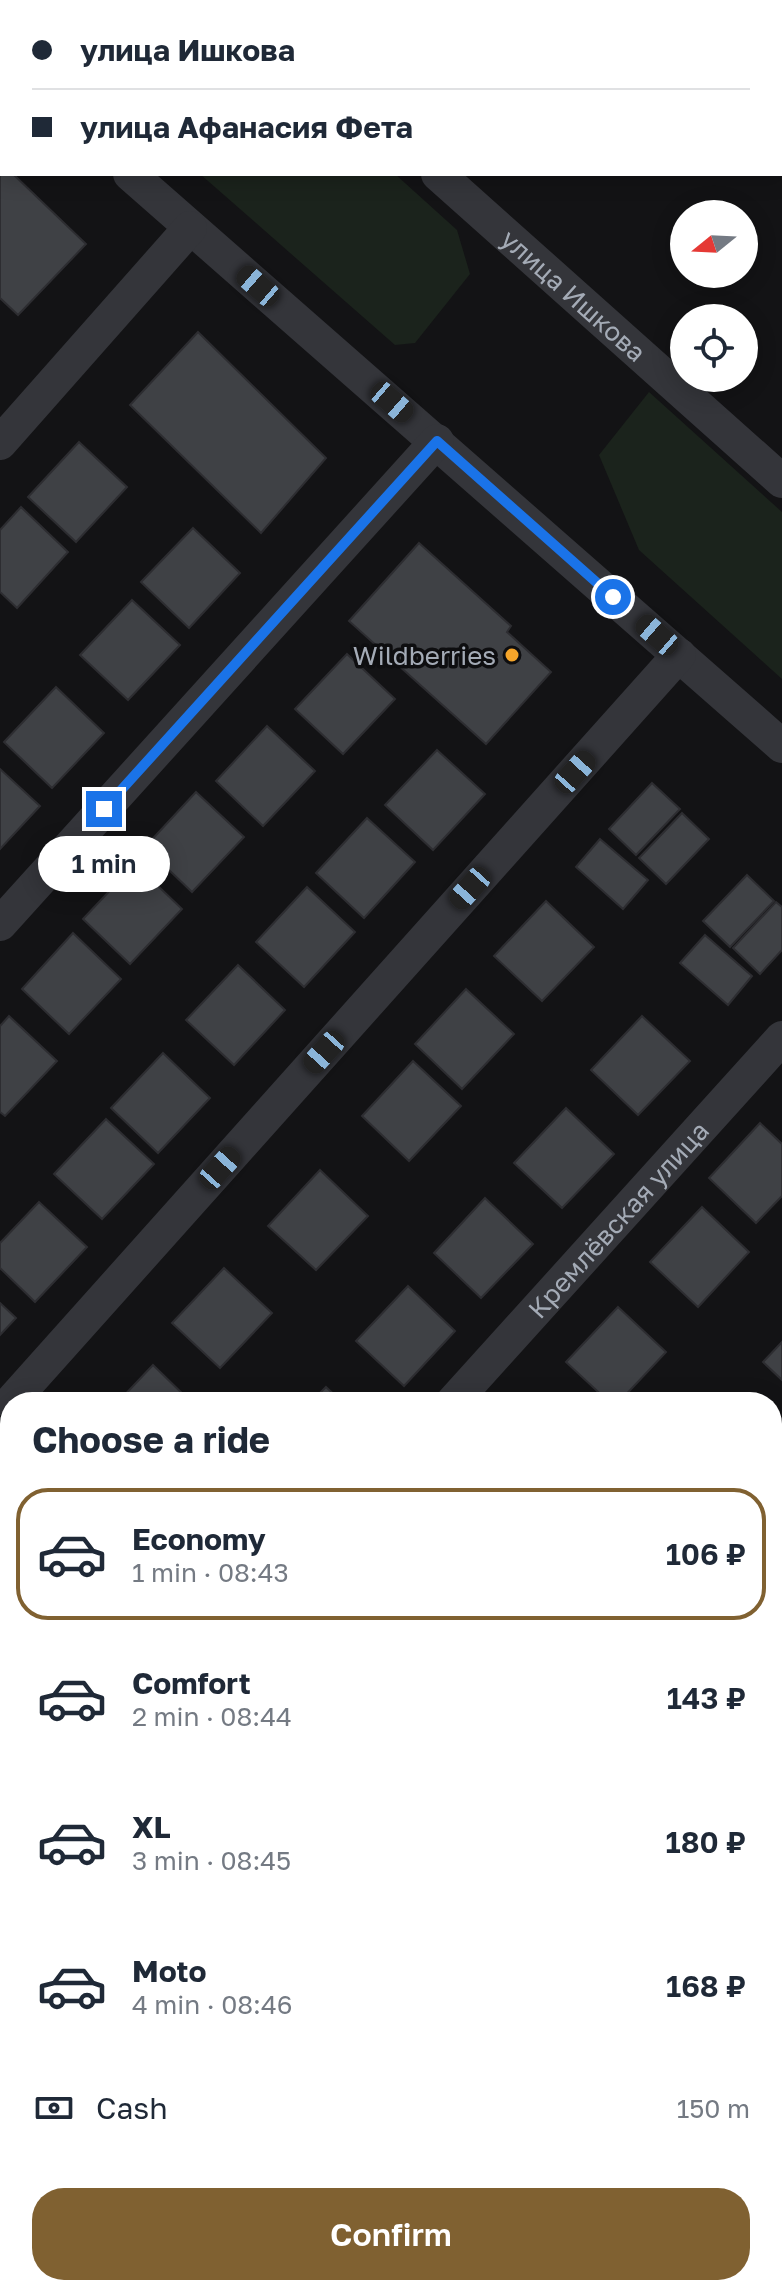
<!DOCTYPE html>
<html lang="en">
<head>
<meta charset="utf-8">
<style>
	body { margin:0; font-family:"Golos Text",sans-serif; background:#f2f2f3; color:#1f2937; height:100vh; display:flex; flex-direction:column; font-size:30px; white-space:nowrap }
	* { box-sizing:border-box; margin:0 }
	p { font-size:26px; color:#747a83 }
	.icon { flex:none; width:44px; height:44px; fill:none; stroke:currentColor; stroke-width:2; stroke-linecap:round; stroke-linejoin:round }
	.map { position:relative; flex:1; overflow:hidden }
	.drawer { position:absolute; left:0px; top:1392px; width:782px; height:904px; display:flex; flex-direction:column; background:#fff; border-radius:32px 32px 0 0; box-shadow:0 4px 20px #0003 }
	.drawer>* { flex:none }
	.top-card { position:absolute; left:0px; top:0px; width:782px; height:176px; box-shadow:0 4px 20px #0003; display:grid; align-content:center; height:176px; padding:0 32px; background:#fff }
	.needle { width:52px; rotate:252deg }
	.buttons { position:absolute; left:670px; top:200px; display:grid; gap:16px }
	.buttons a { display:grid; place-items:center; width:88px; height:88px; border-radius:50%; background:#fff; box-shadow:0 4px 20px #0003; font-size:40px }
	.end { position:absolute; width:36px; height:36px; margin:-18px; border:10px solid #1a73e8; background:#fff; box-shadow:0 0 0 4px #fff }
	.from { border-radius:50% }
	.bubble { position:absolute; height:56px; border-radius:28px; background:#fff; box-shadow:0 4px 20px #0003; font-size:26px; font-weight:600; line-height:56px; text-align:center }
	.car { position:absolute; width:24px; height:48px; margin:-24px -12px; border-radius:10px; box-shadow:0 0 6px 2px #0007; background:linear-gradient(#222 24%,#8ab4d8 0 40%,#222 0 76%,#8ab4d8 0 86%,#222 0) }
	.top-card b { display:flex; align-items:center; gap:28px; height:76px; font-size:30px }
	.top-card b+b { border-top:2px solid #e0e1e3 }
	.top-card i { width:20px; height:20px; background:#1f2937 }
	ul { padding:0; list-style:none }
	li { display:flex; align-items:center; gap:24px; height:132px; margin:0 16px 12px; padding:0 16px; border:4px solid transparent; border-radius:32px }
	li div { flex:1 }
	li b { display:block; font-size:30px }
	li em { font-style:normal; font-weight:600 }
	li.selected { border-color:#806131 }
	li>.icon { width:72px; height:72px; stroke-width:1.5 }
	h2 { padding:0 32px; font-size:36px; line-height:96px }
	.pay { display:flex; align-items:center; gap:20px; height:88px; padding:0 32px; font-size:30px }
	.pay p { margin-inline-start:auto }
	.button { display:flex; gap:16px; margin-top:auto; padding:16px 32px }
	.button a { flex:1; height:92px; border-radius:32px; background:#806131; color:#fff; font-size:32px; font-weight:600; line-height:92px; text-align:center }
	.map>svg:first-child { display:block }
	.built { fill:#1f1f22 }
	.green { fill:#1b231c }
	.building { fill:#3f4145; stroke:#2d2d31; stroke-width:2 }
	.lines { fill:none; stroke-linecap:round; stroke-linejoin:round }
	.street { stroke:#34353a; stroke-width:34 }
	.route { stroke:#1a73e8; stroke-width:10 }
	.poi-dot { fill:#f6a52a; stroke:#0e0e10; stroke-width:3 }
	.labels { text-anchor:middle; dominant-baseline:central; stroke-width:7; stroke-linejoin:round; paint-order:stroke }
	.street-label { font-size:26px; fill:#a4abb6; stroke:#0e0e10 }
	.poi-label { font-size:26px; fill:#a4abb6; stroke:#0e0e10; text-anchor:end }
</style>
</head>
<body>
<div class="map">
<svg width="782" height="2296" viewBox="0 0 782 2296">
	<rect width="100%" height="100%" fill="#131315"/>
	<g class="built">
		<polygon points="0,2011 10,2013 10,2275 0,2267"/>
		<polygon points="22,2286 322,2286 333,2296 33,2296"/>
	</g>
	<g class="green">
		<polygon points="200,174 395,174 457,230 470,274 415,343 395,345"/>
		<polygon points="649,392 782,512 782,679 639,550 599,455"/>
	</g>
	<g class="building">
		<polygon points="0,161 2,174 13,174 86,244 18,315 0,298"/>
		<polygon points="198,332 326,458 261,533 130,405"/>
		<polygon points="79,442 127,487 76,542 28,497"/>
		<polygon points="21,507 68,552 17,608 0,592 0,530"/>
		<polygon points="193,528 240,573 189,628 141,582"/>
		<polygon points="419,543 511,626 507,632 551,672 486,744 349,621"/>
		<polygon points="132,600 180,645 128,700 80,655"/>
		<polygon points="347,654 395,699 343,754 295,709"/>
		<polygon points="56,687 104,733 52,788 4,742"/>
		<polygon points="267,726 315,771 263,826 216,781"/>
		<polygon points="437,750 485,794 433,850 385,805"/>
		<polygon points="0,769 40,806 0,849"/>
		<polygon points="652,783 680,809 636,855 609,829"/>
		<polygon points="196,792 244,837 192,892 145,847"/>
		<polygon points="682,813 709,839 666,884 639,858"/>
		<polygon points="367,818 415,862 364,918 316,873"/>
		<polygon points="600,839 648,880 623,909 576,867"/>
		<polygon points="135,864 182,909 130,964 83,919"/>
		<polygon points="747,875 774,901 730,947 703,921"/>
		<polygon points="307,887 355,932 304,987 256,942"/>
		<polygon points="546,901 594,947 542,1001 494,956"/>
		<polygon points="776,902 782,907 782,950 760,974 733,948"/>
		<polygon points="73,933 121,979 69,1034 22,989"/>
		<polygon points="705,935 752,976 728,1005 680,963"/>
		<polygon points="238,965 285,1010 234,1065 186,1020"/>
		<polygon points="466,989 514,1034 462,1089 415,1044"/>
		<polygon points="9,1016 57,1061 5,1116 0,1112 0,1026"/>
		<polygon points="642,1016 690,1061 638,1115 591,1070"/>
		<polygon points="163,1053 210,1098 158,1153 111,1108"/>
		<polygon points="413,1061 461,1106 409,1161 362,1116"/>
		<polygon points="566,1108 614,1154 562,1208 514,1163"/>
		<polygon points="106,1119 154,1164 102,1219 54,1174"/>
		<polygon points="760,1123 782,1144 782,1196 756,1223 709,1178"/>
		<polygon points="320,1170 368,1216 316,1270 268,1226"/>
		<polygon points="485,1198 533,1244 481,1298 434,1253"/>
		<polygon points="39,1202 87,1247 35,1302 0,1268 0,1243"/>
		<polygon points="702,1207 749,1252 698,1307 650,1262"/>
		<polygon points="224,1268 272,1313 220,1368 172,1323"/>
		<polygon points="408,1286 455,1331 404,1386 356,1341"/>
		<polygon points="0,1303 16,1318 0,1335"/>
		<polygon points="618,1307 666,1352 619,1402 609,1402 566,1362"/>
		<polygon points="782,1342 782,1380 763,1362"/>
		<polygon points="153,1365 191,1402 118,1402"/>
		<polygon points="326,1387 342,1402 311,1402"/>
		<polygon points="772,1420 782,1429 782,1442 772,1453"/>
		<polygon points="0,1549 10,1558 10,1595 0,1605"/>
		<polygon points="782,1618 782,1699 772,1690 772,1628"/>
		<polygon points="10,1709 10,1758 0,1748 0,1720"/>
		<polygon points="3,1767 10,1774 10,1814 0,1824"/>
		<polygon points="772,1856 782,1865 782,1937 772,1927"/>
		<polygon points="782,2091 782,2143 772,2134 772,2102"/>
		<polygon points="10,2163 10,2189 0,2180 0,2174"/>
		<polygon points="118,2286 248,2286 260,2296 129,2296"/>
		<polygon points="629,2286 648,2286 658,2296 620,2296"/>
	</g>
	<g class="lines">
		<g class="street">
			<polyline points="243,0 246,2"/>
			<polyline points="578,2 579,0"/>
			<polyline points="0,60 2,62"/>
			<polyline points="130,174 782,746"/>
			<path id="s1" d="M438,174L782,481"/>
			<polyline points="0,443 190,228"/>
			<polyline points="0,924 437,441"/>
			<polyline points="11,1402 679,655"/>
			<path id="s2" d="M453,1402L782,1038"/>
			<polyline points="772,1525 782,1514"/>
			<polyline points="0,1903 10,1892"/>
			<polyline points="0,1946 10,1955"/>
			<polyline points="772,2018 782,2007"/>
			<polyline points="373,2286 383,2296"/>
			<polyline points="522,2296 531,2286"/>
		</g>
	</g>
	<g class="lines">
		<polyline class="route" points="104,809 437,441 613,597"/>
	</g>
	<circle class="poi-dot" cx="512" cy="655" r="8"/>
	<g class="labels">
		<g class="street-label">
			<text stroke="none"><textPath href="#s1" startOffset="182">улица Ишкова</textPath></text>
			<text stroke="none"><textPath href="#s2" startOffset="246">Кремлёвская улица</textPath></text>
		</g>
		<g class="poi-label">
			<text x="496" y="655">Wildberries</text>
		</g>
	</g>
</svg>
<div class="buttons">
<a><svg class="needle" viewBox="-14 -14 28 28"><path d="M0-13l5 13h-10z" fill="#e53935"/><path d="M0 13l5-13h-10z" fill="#747a83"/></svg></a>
<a><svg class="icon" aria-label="locate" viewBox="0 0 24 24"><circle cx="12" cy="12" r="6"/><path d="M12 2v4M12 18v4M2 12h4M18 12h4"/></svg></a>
</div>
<i class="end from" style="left:613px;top:597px"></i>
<i class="end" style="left:104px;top:809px"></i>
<div class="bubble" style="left:38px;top:836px;width:132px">1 min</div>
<i class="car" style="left:258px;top:286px;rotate:311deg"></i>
<i class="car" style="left:392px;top:402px;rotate:131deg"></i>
<i class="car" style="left:657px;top:635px;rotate:311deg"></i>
<i class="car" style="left:575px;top:772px;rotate:42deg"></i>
<i class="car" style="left:470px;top:888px;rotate:222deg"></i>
<i class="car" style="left:324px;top:1052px;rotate:222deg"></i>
<i class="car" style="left:220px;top:1168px;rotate:42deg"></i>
<div class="top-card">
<b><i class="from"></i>улица Ишкова</b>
<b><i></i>улица Афанасия Фета</b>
</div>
<section class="drawer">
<h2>Choose a ride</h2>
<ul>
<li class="selected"><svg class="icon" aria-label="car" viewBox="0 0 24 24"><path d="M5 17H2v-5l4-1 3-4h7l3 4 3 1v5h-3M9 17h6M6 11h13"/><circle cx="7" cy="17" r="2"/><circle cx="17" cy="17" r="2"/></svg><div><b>Economy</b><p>1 min · 08:43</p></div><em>106 ₽</em></li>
<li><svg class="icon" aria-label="car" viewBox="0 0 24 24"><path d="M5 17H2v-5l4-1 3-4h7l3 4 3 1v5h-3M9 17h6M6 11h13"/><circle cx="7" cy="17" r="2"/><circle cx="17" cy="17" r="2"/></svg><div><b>Comfort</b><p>2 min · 08:44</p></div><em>143 ₽</em></li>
<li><svg class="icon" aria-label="car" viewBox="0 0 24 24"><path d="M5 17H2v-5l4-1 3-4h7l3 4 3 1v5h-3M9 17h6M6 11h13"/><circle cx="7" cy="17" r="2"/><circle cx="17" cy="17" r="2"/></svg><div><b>XL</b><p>3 min · 08:45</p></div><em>180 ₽</em></li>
<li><svg class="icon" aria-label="car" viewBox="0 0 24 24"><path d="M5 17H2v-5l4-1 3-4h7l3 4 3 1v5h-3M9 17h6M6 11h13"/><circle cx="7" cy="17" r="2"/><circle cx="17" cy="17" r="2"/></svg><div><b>Moto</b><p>4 min · 08:46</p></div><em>168 ₽</em></li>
</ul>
<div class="pay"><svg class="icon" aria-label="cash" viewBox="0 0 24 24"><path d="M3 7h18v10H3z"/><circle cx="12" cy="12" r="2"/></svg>Cash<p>150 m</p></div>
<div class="button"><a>Confirm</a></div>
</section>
</div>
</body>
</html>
